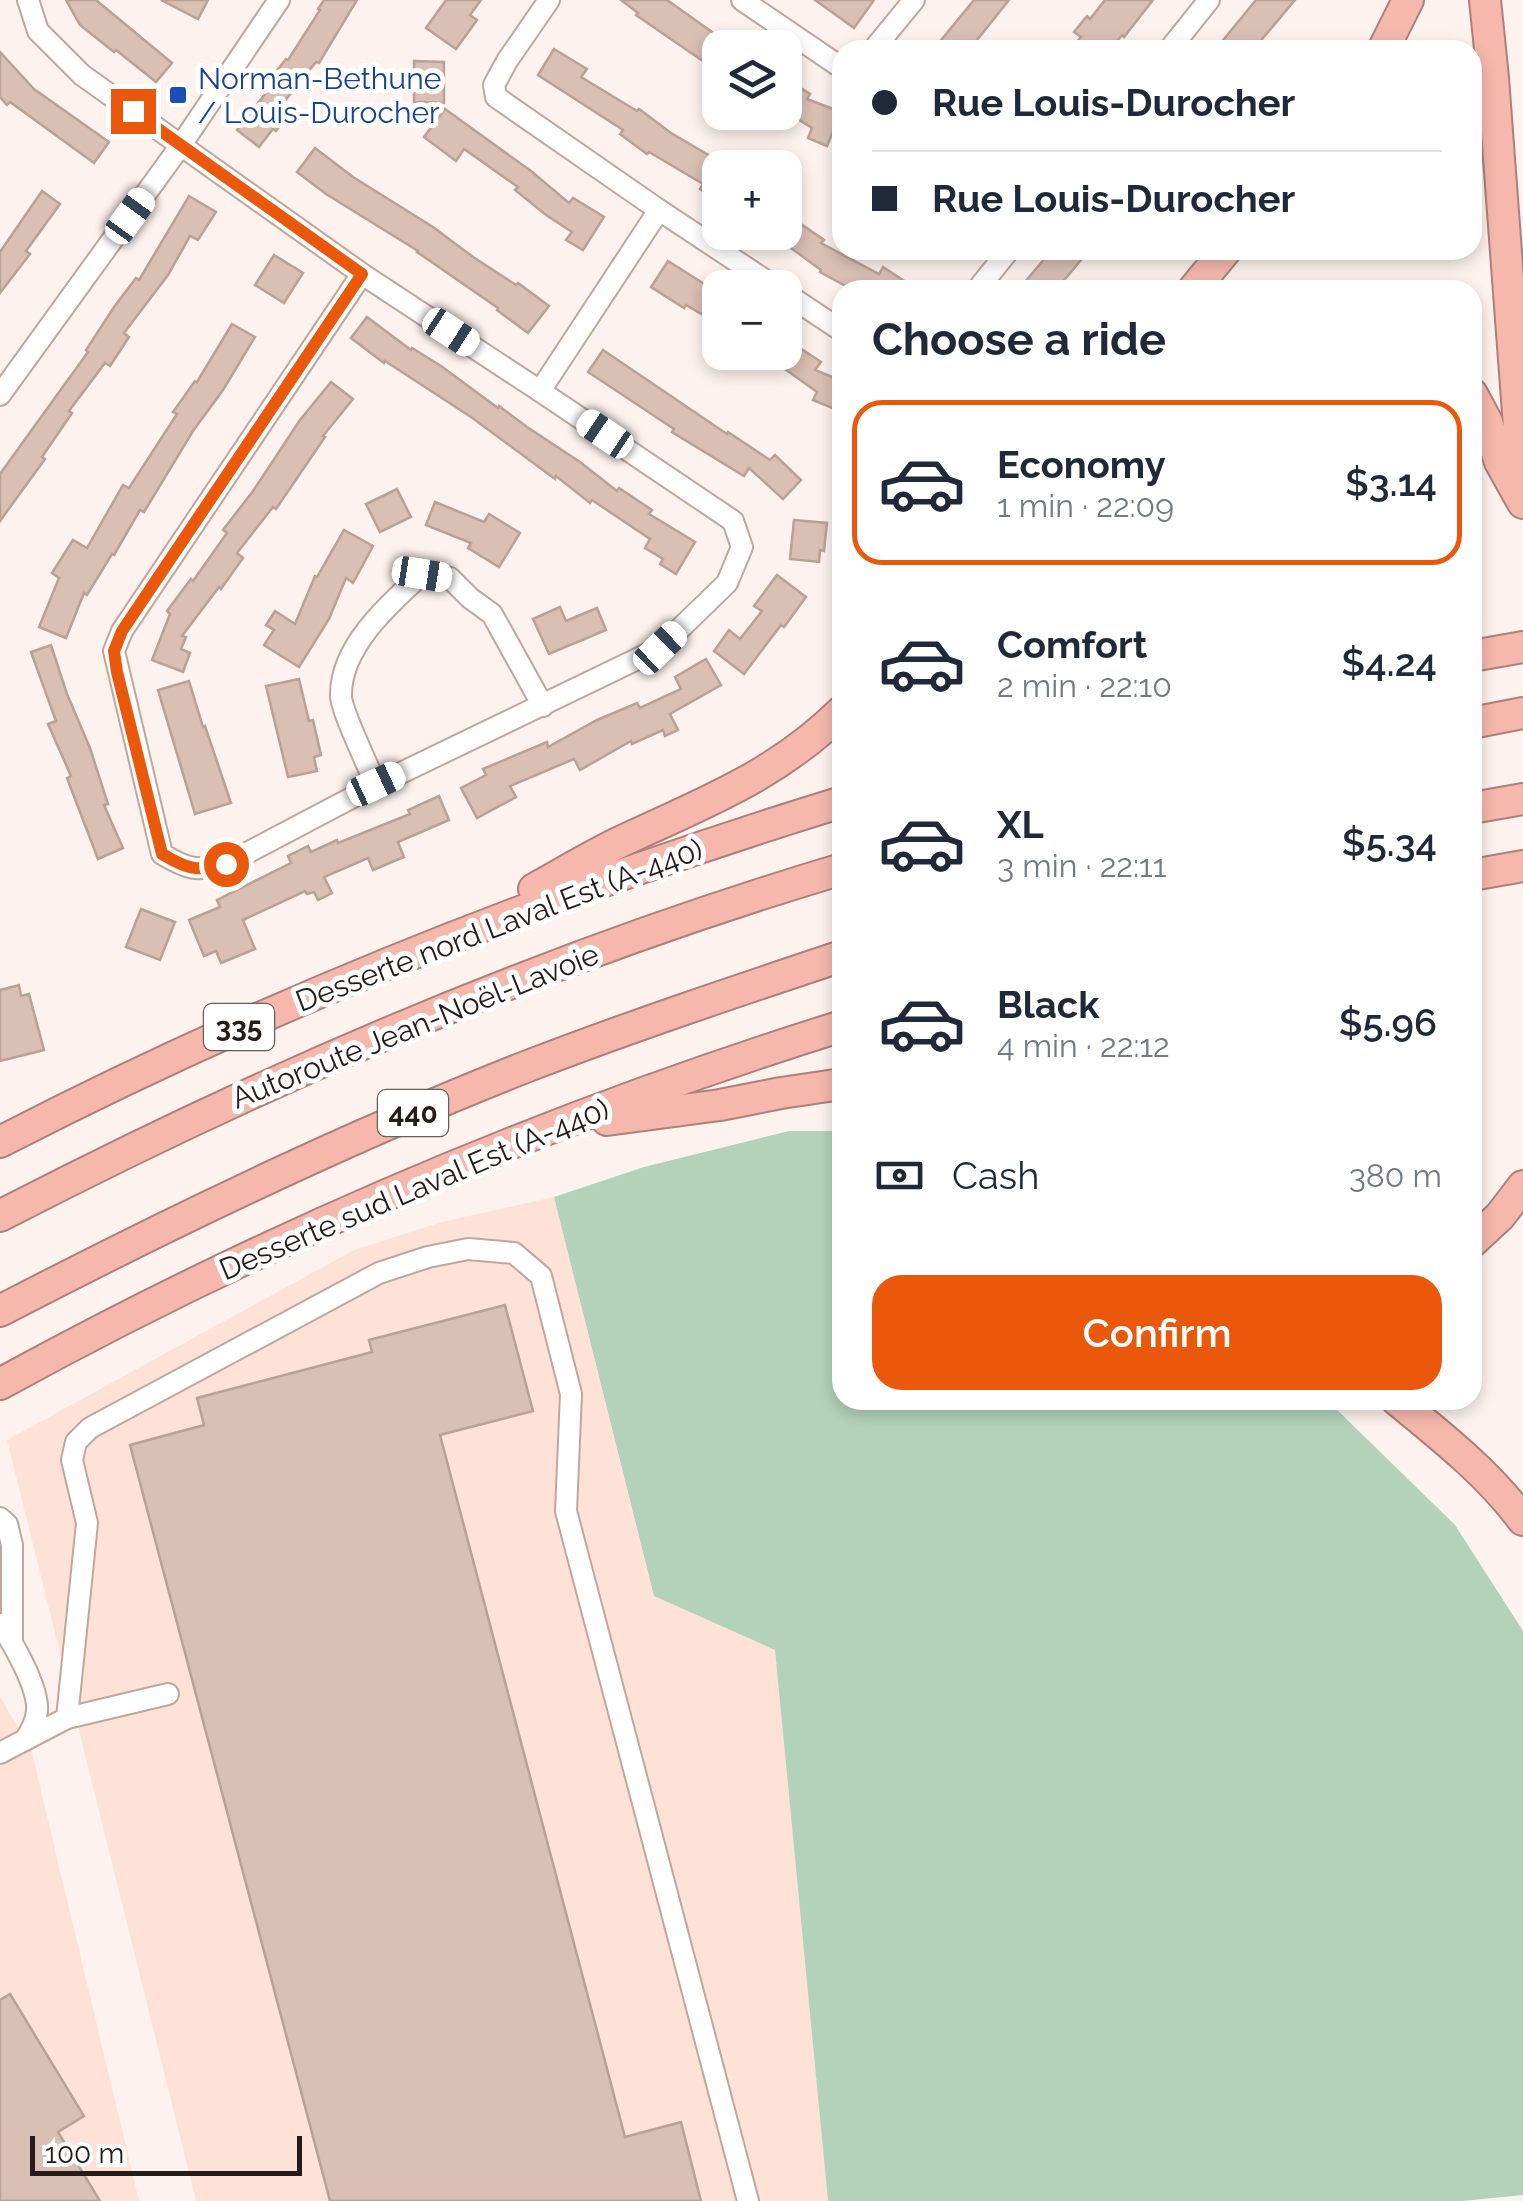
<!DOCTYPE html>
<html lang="en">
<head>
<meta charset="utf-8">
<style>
	body { margin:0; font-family:Raleway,sans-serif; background:#f6f6f7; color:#1f2937; height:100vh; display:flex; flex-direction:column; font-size:38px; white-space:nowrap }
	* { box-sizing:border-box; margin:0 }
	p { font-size:32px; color:#747a83 }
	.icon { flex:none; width:55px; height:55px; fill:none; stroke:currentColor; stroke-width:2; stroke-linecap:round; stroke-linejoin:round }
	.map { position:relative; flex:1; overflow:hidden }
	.details { position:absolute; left:832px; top:280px; width:650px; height:1130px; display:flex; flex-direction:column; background:#fff; border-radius:30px; box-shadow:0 5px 15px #0003 }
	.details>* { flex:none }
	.banner { position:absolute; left:832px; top:40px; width:650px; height:220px; border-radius:30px; box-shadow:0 5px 15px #0003; display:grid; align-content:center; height:220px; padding:0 40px; background:#fff }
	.fabs { position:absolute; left:702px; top:30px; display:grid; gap:20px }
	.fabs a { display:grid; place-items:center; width:100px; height:100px; border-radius:20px; background:#fff; box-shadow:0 5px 15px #0003; font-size:50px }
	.scale { position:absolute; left:30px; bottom:25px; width:272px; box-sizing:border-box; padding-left:10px; border:5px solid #251b18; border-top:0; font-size:28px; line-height:35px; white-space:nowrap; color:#251b18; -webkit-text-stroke:8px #fff; paint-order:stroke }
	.end { position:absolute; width:45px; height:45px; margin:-22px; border:12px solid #ea580c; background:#fff; box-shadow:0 0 0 5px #fff }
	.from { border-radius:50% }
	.car { position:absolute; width:30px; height:60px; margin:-30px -15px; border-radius:12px; box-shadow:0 0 8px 2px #0007; background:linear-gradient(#fff 24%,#345 0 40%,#fff 0 76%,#345 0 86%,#fff 0) }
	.banner b { display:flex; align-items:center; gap:35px; height:95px; font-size:38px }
	.banner b+b { border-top:2px solid #e0e1e3 }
	.banner i { width:25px; height:25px; background:#1f2937 }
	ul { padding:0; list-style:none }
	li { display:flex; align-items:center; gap:30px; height:165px; margin:0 20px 15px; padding:0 20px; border:5px solid transparent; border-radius:30px }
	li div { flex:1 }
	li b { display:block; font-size:38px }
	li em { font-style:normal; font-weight:600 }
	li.active { border-color:#ea580c }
	li>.icon { width:90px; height:90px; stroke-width:1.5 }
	h2 { padding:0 40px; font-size:45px; line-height:120px }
	.pay { display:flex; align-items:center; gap:25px; height:110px; padding:0 40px; font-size:38px }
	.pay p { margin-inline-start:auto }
	.primary-button { display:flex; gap:20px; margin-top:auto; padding:20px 40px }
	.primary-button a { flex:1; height:115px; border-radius:30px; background:#ea580c; color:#fff; font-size:40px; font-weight:600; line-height:115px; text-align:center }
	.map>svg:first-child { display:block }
	.built { fill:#fee2d7 }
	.green { fill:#b2d2ba }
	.building { fill:#d9bfb4; stroke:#b9a196; stroke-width:2.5 }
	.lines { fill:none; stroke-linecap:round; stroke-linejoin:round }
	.minor-casing { stroke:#c0a79d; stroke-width:24 }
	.highway-casing { stroke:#ad8179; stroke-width:34 }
	.minor { stroke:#fff; stroke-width:20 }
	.highway { stroke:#f6b8ad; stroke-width:30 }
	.route { stroke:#ea580c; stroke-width:12 }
	.transit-dot { fill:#1a4fb4; stroke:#fff; stroke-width:4 }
	.labels { text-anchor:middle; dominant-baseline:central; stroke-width:10; stroke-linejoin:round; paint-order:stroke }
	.shield { fill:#fff; stroke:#665f5d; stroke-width:2.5 }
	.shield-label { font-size:28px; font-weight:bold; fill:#251b18 }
	.transit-label { font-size:30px; fill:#164399; stroke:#fff; text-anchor:start }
	.street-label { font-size:30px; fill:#251b18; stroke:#fff }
</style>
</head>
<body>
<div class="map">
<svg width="1523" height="2201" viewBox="0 0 1523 2201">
	<rect width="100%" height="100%" fill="#fdf2ee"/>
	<g class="built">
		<polygon points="554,1197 654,1596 775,1650 828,2201 196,2201 7,1440 354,1250 442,1222"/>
		<polygon points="0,1697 31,1749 139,2201 0,2201"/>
	</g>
	<polygon class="green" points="789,1131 842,1131 842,1400 1327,1400 1455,1525 1523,1631 1523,2195 1462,2201 828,2201 775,1650 654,1596 554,1197 644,1167"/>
	<g class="building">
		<polygon points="66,0 96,0 172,63 156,82 116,50 114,52 80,25"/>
		<polygon points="161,0 208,0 198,19"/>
		<polygon points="324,0 357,0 319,63 316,62 276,112 285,119 276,131 273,129 259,147 237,130 265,94 261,90 286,59 288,60 320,10 318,9"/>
		<polygon points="446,0 481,0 470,15 477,20 456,49 426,28"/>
		<polygon points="621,0 667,0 726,42 720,48 710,66 636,15 638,13"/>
		<polygon points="815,0 874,0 854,28"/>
		<polygon points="974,0 1009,0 977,40 989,50 933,50"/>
		<polygon points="1105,0 1153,0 1124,37 1122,35 1110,50 1070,50 1081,37 1074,32 1087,16 1090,19"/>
		<polygon points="1256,0 1295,0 1253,50 1215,50"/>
		<polygon points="554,49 587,69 581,77 637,111 639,109 671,133 710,156 706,162 720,171 720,202 700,189 703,184 649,152 647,154 620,134 623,130 538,75"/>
		<polygon points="0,52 34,89 109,142 94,163 10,102 7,105 0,97"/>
		<polygon points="414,61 444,62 444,103 414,102"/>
		<polygon points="785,78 810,94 807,99 841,112 827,146 808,138 812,128 785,111"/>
		<polygon points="445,109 531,171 569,203 573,198 604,217 583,250 566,240 572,232 546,215 515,190 518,187 464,149 456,161 424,137"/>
		<polygon points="315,148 353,177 433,227 473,257 516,285 518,283 549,306 528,333 497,310 498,308 417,252 418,251 326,194 297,172"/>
		<polygon points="42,191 60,204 26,251 30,254 0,293 0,252"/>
		<polygon points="189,196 216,212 198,240 190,236 168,275 124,333 129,337 110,366 105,363 69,411 72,413 42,457 45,459 0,521 0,474 88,352 86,350 114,307 136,278 139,280"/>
		<polygon points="785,213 824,240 821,243 879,274 883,267 918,290 853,290 820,272 821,270 769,232 785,232"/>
		<polygon points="1052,250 1068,250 1081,260 1056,290 1018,290"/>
		<polygon points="274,255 303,273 284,303 255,285"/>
		<polygon points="668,261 720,294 720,325 686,305 684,308 651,287"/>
		<polygon points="367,317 411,350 412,348 441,366 498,408 499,406 527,427 580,462 617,491 619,488 652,510 649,514 695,542 676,574 660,564 663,559 645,548 650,539 592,500 590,503 556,476 555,479 471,417 385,361 384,363 351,338"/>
		<polygon points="232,324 255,337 223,390 193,431 144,512 140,510 114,555 112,554 87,595 84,593 66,638 39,627 59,578 52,573 73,540 87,548 123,485 129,488 177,414 173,412 195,381 197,382"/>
		<polygon points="791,342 821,362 815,370 842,381 842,412 813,400 817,392 761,352 785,352"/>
		<polygon points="603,350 727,434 728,432 770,460 775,455 801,480 783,499 749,468 744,476 672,432 674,429 588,372"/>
		<polygon points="331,382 353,399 323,436 325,437 276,509 273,507 237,553 243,558 221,589 219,587 182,636 186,637 181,649 190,653 183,672 152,660 170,614 167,611 191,579 193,581 227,533 223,530 253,491 300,420"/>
		<polygon points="397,489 411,517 380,532 366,504"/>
		<polygon points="435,502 484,522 489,514 520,533 499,567 468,548 471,543 426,525"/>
		<polygon points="794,520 827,523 824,551 820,550 819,562 790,559"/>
		<polygon points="344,530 373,546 353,583 346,578 329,619 299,667 264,645 274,630 266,625 275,611 295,624 315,576 317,577"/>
		<polygon points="777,575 806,597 784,627 781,625 744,674 714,651 729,630 740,639 762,611 754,606"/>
		<polygon points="560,607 566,621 597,608 606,630 549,654 533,619"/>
		<polygon points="51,645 67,694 90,748 108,804 104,805 123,848 98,859 67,778 71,776 48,724 56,721 31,652"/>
		<polygon points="706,659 721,685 670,714 678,730 665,736 663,730 632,744 631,741 580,770 574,759 510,786 516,797 477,818 461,788 486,775 483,769 547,742 548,747 597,720 637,703 640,708 681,689 675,677"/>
		<polygon points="299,679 309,721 313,720 321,755 314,757 317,771 288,777 266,686"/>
		<polygon points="189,681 203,727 205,726 231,803 195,814 158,690"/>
		<polygon points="439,796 449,820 398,842 404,857 373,870 368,858 324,877 332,893 318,900 314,892 307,894 305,891 243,920 255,949 221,963 216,951 204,956 189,920 220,907 217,900 291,863 288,856 308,846 311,852 337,840 338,843 410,814 408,810"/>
		<polygon points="141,909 175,922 160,960 126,947"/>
		<polygon points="19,985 21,996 29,994 44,1050 0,1061 0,990"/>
		<polygon points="505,1305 533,1411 440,1435 625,2137 681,2122 701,2201 330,2201 130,1445 204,1425 197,1398 372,1352 369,1340"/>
		<polygon points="10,1994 84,2116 58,2132 100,2201 0,2201 0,2000"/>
	</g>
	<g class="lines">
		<defs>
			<g id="minor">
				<path d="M28,0L38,31L82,75L362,274L540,391L733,521L742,547L727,583L660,648L376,785L226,864C197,872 187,869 162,854L114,651L122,631L362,274"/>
				<polyline points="549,0 507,61 494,85 496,97 659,210 777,288"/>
				<polyline points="742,0 842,68"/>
				<polyline points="873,50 914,0"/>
				<polyline points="1169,50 1209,0"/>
				<polyline points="977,290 1009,250"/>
				<polyline points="785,293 842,331"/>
				<polyline points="540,391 659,210"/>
				<polyline points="0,395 181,145 279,0"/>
				<path d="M376,785C369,768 341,710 341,696C340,647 389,604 422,574L450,578L470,598L492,614L543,706"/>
				<polyline points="0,1518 7,1524 12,1545 12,1641"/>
				<path d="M0,1624C13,1643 39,1688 37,1711C36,1722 31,1731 25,1740"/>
				<polyline points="168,1694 67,1718 87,1523 72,1460 76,1442 90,1428 379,1273 428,1257 468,1249 514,1253 541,1276 571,1394 566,1511 748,2201"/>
				<polyline points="0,1753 67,1718"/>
			</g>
			<g id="highway">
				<polyline points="1485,0 1493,78 1523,480"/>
				<polyline points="1383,50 1408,0"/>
				<polyline points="1193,290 1226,250"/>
				<polyline points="1472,394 1487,422 1500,462 1523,503"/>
				<polyline points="1472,656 1523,647"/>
				<polyline points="1472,723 1523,713"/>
				<polyline points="1472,808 1523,799"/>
				<polyline points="1472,875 1523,866"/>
				<path d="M534,889C561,874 588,858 616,844C700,804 774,778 842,711"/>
				<polyline points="607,1120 720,1105 781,1093 842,1084"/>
				<path d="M0,1142C270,1003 552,891 842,802"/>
				<path d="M0,1216C270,1076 550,956 842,869"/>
				<polyline points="1472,1242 1500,1216 1523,1186"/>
				<path d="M0,1311C173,1221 347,1137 528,1066C632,1026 737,991 842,956"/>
				<path d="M0,1384C268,1237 551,1117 842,1026"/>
				<path d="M1397,1400C1442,1437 1488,1473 1523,1520"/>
			</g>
		</defs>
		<use href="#minor" class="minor-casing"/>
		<use href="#highway" class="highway-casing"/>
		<use href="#minor" class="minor"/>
		<use href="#highway" class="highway"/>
	</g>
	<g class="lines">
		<path class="route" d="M133,111L362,274L122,631L114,651L117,672L162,854C187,869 197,872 226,864"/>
	</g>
	<rect class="transit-dot" x="168" y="85" width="20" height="20" rx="5"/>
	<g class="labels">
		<g class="shield">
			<rect x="204" y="1004" width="70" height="46" rx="8"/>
			<rect x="378" y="1090" width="70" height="46" rx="8"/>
		</g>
		<g class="shield-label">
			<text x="239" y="1027">335</text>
			<text x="413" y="1113">440</text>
		</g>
		<g class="transit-label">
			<text x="198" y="78">Norman-Bethune<tspan x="198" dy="34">/ Louis-Durocher</tspan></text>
		</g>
		<g class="street-label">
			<text transform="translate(499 925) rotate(-21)">Desserte nord Laval Est (A-440)</text>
			<text transform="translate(415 1026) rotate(-22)">Autoroute Jean-Noël-Lavoie</text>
			<text transform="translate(414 1189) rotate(-23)">Desserte sud Laval Est (A-440)</text>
		</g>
	</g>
</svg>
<div class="fabs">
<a><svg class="icon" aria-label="layers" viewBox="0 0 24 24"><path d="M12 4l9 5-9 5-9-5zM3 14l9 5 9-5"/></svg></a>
<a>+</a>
<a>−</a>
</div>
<div class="scale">100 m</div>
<i class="end from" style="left:226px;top:864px"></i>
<i class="end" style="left:133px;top:111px"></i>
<i class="car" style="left:130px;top:216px;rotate:36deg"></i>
<i class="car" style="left:451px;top:332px;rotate:123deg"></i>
<i class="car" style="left:605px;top:434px;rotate:304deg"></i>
<i class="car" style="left:422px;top:574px;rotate:99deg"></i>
<i class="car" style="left:660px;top:648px;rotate:46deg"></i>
<i class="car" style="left:376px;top:784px;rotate:65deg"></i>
<div class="banner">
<b><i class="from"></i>Rue Louis-Durocher</b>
<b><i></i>Rue Louis-Durocher</b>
</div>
<section class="details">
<h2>Choose a ride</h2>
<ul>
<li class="active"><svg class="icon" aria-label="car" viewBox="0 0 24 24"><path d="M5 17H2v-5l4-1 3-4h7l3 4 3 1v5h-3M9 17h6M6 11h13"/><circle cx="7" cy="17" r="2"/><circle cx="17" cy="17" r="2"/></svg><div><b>Economy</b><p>1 min · 22:09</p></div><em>$3.14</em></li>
<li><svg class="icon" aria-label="car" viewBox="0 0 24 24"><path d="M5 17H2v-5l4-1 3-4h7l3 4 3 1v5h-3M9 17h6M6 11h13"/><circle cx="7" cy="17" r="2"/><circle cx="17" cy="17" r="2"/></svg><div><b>Comfort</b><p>2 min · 22:10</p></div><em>$4.24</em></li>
<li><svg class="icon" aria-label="car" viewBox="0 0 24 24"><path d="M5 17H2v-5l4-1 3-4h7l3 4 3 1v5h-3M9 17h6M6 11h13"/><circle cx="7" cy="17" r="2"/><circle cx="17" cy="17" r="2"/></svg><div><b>XL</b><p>3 min · 22:11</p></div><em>$5.34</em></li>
<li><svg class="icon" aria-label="car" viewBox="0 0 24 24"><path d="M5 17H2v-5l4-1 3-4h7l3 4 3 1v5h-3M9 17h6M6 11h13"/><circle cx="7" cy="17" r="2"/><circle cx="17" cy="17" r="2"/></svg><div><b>Black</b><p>4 min · 22:12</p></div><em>$5.96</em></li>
</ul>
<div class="pay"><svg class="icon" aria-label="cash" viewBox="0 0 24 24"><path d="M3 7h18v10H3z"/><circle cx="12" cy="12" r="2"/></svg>Cash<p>380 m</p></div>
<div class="primary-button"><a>Confirm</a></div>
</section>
</div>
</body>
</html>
